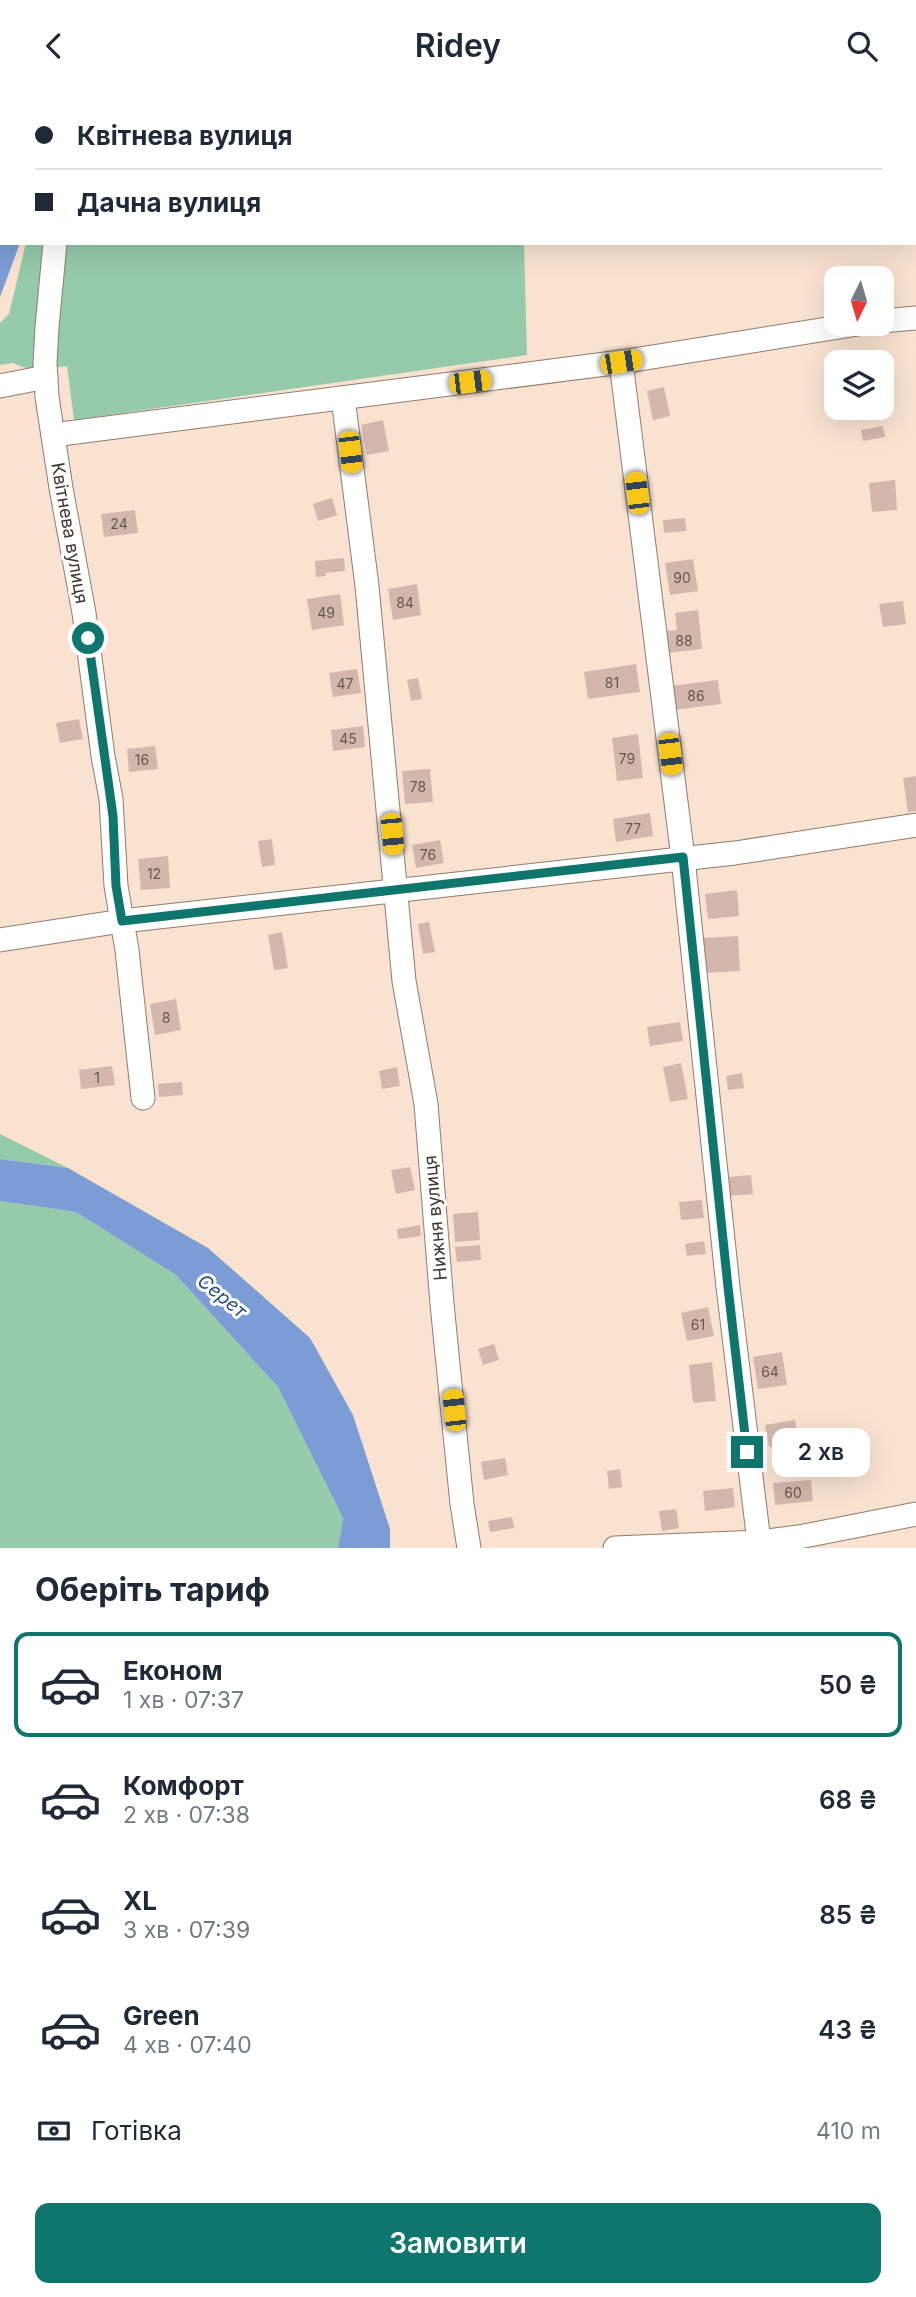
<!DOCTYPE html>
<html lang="uk">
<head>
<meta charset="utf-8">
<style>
	body { margin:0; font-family:Inter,sans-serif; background:#f6f6f7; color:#1f2937; height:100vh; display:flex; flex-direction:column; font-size:26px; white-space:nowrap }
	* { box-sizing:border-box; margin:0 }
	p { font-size:23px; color:#747a83 }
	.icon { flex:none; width:38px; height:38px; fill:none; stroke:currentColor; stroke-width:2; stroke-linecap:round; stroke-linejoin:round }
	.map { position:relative; height:1457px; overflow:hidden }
	.panel { display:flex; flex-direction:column; background:#fff; flex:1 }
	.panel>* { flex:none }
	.top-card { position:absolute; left:0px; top:0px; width:917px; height:154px; box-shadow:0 7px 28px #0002; display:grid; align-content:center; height:154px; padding:0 35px; background:#fff }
	.needle { width:46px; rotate:185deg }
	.fabs { position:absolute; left:824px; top:175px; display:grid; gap:14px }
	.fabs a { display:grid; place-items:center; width:70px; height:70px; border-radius:14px; background:#fff; box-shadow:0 7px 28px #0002; font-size:35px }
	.end { position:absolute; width:32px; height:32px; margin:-16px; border:9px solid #0f766e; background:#fff; box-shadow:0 0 0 4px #fff }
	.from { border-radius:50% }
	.bubble { position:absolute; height:49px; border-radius:14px; background:#fff; box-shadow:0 7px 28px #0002; font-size:23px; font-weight:600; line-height:49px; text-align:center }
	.car { position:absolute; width:21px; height:42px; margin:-21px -10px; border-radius:9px; box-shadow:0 0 5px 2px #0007; background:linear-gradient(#f5c518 24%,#345 0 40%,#f5c518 0 76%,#345 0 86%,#f5c518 0) }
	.top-card b { display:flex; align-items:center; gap:24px; height:66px; font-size:26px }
	.top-card b+b { border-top:2px solid #e0e1e3 }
	.top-card i { width:18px; height:18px; background:#1f2937 }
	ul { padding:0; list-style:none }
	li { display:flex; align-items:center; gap:21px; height:105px; margin:0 14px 10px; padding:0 21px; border:4px solid transparent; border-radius:14px }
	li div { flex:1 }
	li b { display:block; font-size:26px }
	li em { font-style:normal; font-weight:600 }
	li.on { border-color:#0f766e }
	li>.icon { width:63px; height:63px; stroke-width:1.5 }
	h2 { padding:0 35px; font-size:32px; line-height:84px }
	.pay { display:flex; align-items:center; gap:18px; height:77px; padding:0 35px; font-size:26px }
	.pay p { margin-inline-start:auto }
	.cta { display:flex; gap:14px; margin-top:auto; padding:14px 35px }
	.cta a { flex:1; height:80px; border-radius:14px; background:#0f766e; color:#fff; font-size:28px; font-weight:600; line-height:80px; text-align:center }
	header { display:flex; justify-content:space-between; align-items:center; height:91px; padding:0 35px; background:#fff; font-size:32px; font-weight:600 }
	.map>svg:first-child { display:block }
	.green { fill:#95caaa }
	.water { fill:#7b9cd4 }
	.building { fill:#d3b7ad }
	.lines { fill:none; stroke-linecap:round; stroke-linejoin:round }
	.minor-casing { stroke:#907c6b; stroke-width:25 }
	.minor { stroke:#fff; stroke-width:23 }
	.route { stroke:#0f766e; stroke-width:9 }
	.labels { text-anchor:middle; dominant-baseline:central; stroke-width:6; stroke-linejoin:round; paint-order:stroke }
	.number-label { font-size:14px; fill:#65574f }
	.street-label { font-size:18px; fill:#403730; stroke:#fff }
	.water-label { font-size:19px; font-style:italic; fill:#244b8f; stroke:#fff }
</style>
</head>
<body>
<header><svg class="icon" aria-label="back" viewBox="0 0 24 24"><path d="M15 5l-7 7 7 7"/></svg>Ridey<svg class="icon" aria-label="search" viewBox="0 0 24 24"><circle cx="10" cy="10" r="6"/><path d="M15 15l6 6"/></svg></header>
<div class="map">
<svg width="916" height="1457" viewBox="0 0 916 1457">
	<rect width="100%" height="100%" fill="#f9e2d0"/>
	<g class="green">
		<polygon points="216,0 519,0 519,2 179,2"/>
		<polygon points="26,152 524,152 527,264 74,329 67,275 33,280 13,272 0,274 0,232 9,223"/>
		<polygon points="0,1043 68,1077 0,1068"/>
		<polygon points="0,1110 76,1121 176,1184 278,1296 343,1427 338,1457 0,1457"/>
	</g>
	<g class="water">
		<polygon points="0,0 76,0 76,2 2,2 2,152 20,152 0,206"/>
		<polygon points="0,1068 68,1077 208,1157 310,1247 353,1324 390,1438 390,1457 338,1457 343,1427 278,1296 176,1184 76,1121 0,1110"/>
	</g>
	<g class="building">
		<polygon points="664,296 670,325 653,329 647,300"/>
		<polygon points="383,329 389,360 367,364 361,334"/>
		<polygon points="883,335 885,346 863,350 861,339"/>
		<polygon points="895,389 897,419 872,421 869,392"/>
		<polygon points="332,407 337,424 318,430 313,413"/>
		<polygon points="135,419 138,442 104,446 101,423"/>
		<polygon points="685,427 686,440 664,442 663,429"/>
		<polygon points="344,467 345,480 325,482 326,485 316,486 315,470"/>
		<polygon points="693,468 698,500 670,504 665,472"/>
		<polygon points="417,493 421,524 393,529 388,498"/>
		<polygon points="340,503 344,534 312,539 307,508"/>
		<polygon points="903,510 906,533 883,536 879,513"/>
		<polygon points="698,519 702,558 668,562 665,540 677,539 675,522"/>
		<polygon points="636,573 640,601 588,608 584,581"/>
		<polygon points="357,578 361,602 333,606 329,582"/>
		<polygon points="418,587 422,608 411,610 407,589"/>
		<polygon points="718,589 721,613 674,619 671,595"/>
		<polygon points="79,628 83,648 60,652 56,632"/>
		<polygon points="363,635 365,656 333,660 331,639"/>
		<polygon points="638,643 643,687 617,690 612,647"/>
		<polygon points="155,655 158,678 129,681 127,658"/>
		<polygon points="430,678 433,711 405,713 402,680"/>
		<polygon points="916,685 916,720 908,721 903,687"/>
		<polygon points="650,722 653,745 616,751 613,728"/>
		<polygon points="272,748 275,774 262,776 258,750"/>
		<polygon points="440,749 444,772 416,777 412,754"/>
		<polygon points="168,765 170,797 141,799 138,768"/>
		<polygon points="737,799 739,825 708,828 705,803"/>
		<polygon points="429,831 435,861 423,863 418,833"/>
		<polygon points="282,841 288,877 274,879 268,844"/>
		<polygon points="738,845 740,880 704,882 702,847"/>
		<polygon points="176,908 181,939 155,944 150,913"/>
		<polygon points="680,931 683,950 650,955 647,936"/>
		<polygon points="681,972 688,1008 670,1011 663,976"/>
		<polygon points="112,975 115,994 81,998 79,979"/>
		<polygon points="397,976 400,995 382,998 379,980"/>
		<polygon points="742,982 744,997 728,999 726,985"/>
		<polygon points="182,991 183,1004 159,1006 158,993"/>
		<polygon points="410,1076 415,1099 396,1103 391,1079"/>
		<polygon points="751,1084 753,1103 729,1105 728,1086"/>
		<polygon points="702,1109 704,1127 681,1129 679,1111"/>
		<polygon points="478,1121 480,1149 455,1151 453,1123"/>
		<polygon points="420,1134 421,1145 398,1148 397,1138"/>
		<polygon points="704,1150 706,1163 687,1165 685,1153"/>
		<polygon points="480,1154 481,1169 457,1171 455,1156"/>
		<polygon points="708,1216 714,1245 687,1250 681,1222"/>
		<polygon points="494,1253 499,1269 483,1274 478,1258"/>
		<polygon points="782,1261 787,1294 758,1298 753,1266"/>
		<polygon points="712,1271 716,1310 693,1312 689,1274"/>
		<polygon points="795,1329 799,1351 769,1356 765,1334"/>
		<polygon points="505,1367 508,1384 484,1389 481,1371"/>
		<polygon points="620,1378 622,1396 609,1398 607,1380"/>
		<polygon points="811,1389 813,1410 775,1414 773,1392"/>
		<polygon points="733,1397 735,1416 705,1420 703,1400"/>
		<polygon points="676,1418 679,1437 662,1440 659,1420"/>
		<polygon points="512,1426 514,1437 490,1441 488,1430"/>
	</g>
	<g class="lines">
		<defs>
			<g id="minor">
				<polyline points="55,152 47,236 45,272 47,306 61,397 84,522 103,665 111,708 116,795 127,859 143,1007"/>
				<polyline points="882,230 916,227"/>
				<polyline points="621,271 683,767 728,1196 759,1451"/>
				<polyline points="0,295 46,286"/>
				<polyline points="343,307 367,495 404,890 426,1013 442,1213 462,1413 469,1457"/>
				<polyline points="53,344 621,271 858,233"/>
				<polyline points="0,849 122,830 735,762 916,734"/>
				<polyline points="615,1457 759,1451 799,1446 916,1423"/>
			</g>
		</defs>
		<use href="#minor" class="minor-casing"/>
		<use href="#minor" class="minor"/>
	</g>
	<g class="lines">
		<polyline class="route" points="88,547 113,725 116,795 122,830 683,766 728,1196 747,1361"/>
	</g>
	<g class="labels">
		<g class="number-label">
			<text x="119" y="432">24</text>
			<text x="682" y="486">90</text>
			<text x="405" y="511">84</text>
			<text x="326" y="521">49</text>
			<text x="684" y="549">88</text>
			<text x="612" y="591">81</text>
			<text x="345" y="592">47</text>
			<text x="696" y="604">86</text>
			<text x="348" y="647">45</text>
			<text x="627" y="667">79</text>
			<text x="142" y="668">16</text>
			<text x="418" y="695">78</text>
			<text x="633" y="737">77</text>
			<text x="428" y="763">76</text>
			<text x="154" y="782">12</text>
			<text x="166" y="926">8</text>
			<text x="97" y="986">1</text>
			<text x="698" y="1233">61</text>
			<text x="770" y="1280">64</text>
			<text x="793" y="1401">60</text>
		</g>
		<g class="street-label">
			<text transform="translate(70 442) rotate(80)">Квітнева вулиця</text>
			<text transform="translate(435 1127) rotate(-95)">Нижня вулиця</text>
		</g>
		<g class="water-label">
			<text transform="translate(222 1205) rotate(39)">Серет</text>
		</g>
	</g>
</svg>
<div class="fabs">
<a><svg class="needle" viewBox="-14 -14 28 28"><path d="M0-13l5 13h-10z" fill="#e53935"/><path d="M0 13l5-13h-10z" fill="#747a83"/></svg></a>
<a><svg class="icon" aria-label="layers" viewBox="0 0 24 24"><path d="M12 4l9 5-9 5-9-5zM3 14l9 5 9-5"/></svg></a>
</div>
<i class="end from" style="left:88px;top:547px"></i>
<i class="end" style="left:747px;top:1361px"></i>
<div class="bubble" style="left:772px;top:1337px;width:98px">2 хв</div>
<i class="car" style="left:621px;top:271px;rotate:81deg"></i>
<i class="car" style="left:470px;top:291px;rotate:83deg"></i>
<i class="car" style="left:350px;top:361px;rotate:173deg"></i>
<i class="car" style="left:637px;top:402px;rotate:353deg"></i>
<i class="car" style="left:670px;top:663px;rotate:173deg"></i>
<i class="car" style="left:392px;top:743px;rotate:175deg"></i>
<i class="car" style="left:454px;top:1319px;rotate:354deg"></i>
<div class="top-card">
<b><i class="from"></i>Квітнева вулиця</b>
<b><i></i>Дачна вулиця</b>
</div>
</div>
<section class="panel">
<h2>Оберіть тариф</h2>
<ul>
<li class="on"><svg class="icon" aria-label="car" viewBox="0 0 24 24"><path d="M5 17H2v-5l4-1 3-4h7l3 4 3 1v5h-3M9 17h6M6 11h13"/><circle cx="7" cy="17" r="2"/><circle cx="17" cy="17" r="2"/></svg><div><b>Економ</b><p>1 хв · 07:37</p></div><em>50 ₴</em></li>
<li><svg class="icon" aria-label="car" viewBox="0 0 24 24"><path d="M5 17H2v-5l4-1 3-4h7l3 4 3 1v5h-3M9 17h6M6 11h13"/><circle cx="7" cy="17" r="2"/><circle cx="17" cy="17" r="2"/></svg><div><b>Комфорт</b><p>2 хв · 07:38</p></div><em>68 ₴</em></li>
<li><svg class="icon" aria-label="car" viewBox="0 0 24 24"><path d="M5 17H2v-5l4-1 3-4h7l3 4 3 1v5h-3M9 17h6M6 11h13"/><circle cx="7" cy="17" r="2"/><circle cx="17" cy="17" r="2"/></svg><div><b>XL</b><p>3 хв · 07:39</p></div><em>85 ₴</em></li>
<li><svg class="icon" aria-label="car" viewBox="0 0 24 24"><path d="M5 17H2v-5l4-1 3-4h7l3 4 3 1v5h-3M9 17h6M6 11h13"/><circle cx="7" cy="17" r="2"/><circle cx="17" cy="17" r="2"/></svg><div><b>Green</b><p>4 хв · 07:40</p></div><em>43 ₴</em></li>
</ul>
<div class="pay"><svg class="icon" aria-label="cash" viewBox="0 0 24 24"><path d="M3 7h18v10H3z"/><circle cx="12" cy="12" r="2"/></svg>Готівка<p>410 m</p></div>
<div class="cta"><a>Замовити</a></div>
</section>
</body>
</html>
